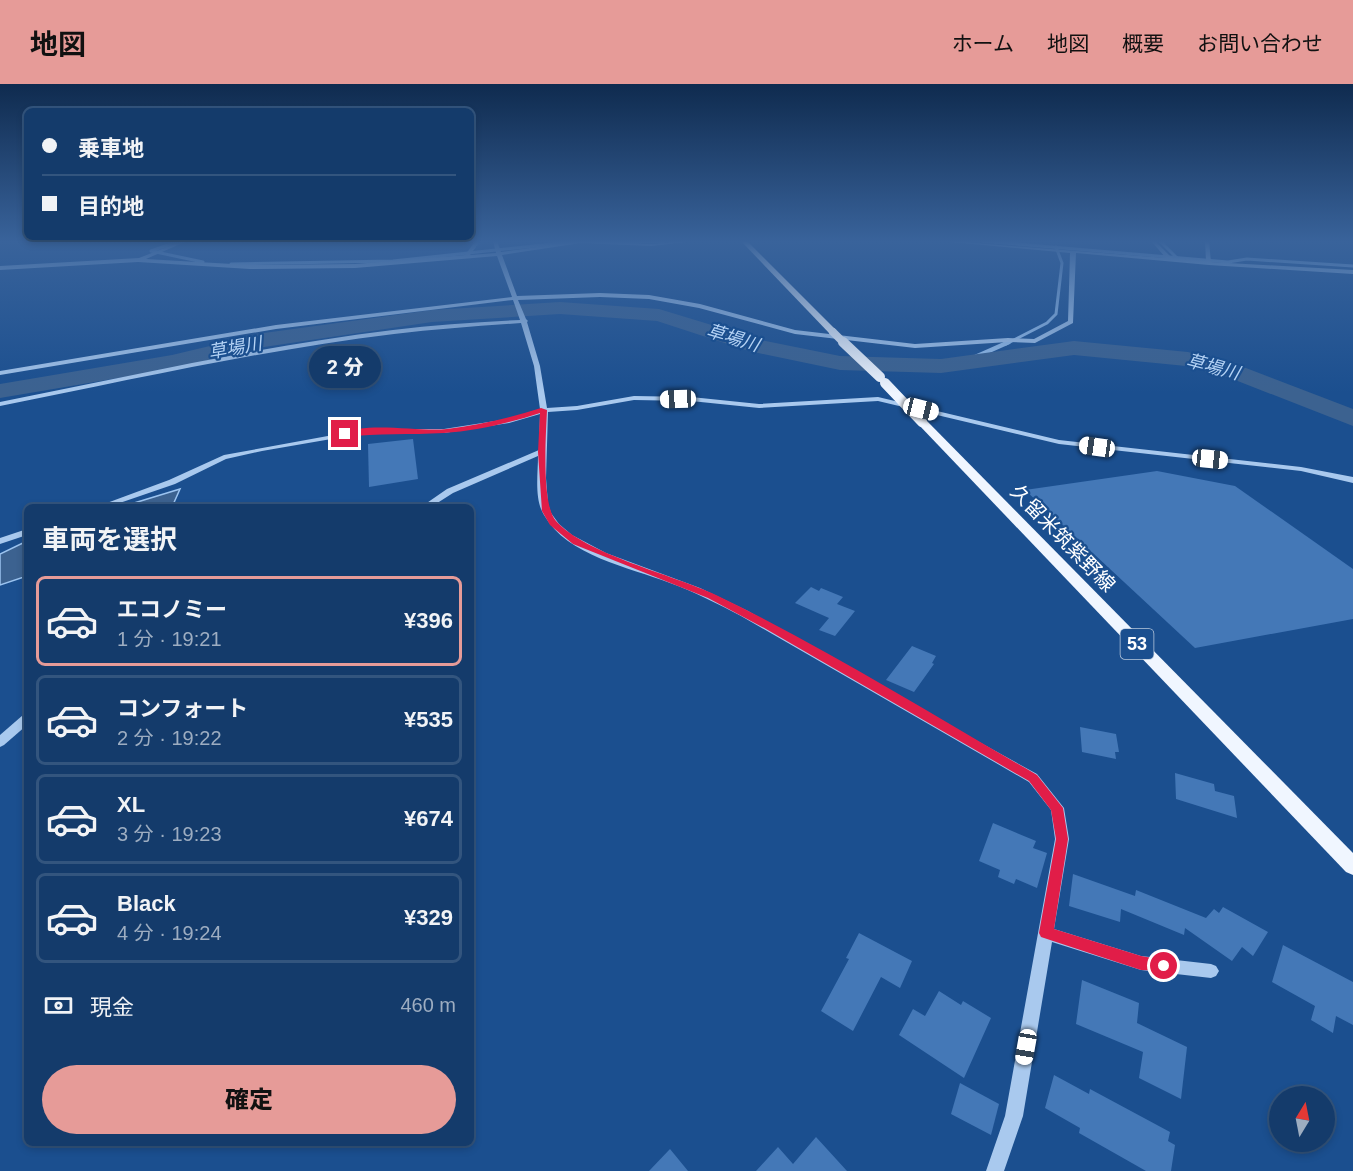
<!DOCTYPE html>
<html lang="ja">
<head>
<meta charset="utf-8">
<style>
	body { margin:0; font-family:Helvetica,"Noto Sans JP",sans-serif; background:#1d4271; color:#f1f3f6; height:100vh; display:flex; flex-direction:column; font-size:22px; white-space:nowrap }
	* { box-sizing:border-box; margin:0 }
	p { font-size:20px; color:#9dadc1 }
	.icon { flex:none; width:33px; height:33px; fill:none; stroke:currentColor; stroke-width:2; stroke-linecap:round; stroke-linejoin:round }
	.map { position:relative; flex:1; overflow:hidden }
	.sheet { position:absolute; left:24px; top:420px; width:450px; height:642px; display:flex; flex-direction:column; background:#143b6b; border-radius:9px; box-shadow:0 3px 9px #0003,0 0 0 2px #33557e }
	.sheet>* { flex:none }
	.banner { position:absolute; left:24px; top:24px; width:450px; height:132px; border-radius:9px; box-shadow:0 3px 9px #0003,0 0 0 2px #33557e; display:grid; align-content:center; height:132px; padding:0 18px; background:#143b6b }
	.needle { width:39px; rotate:10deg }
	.buttons { position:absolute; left:1269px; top:1002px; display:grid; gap:12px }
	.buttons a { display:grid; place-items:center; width:66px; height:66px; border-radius:50%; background:#143b6b; box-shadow:0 3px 9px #0003,0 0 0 2px #33557e; font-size:30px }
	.end { position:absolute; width:27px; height:27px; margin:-14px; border:8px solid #e11d48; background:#fff; box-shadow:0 0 0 3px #fff }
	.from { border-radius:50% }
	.bubble { position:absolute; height:42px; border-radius:21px; background:#143b6b; box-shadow:0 3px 9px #0003,0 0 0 2px #33557e; font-size:20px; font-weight:800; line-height:42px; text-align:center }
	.car { position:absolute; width:18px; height:36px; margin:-18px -9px; border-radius:8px; box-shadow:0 0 4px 2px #0007; background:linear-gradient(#fff 24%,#345 0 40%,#fff 0 76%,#345 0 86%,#fff 0) }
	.banner b { display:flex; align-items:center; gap:21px; height:57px; font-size:22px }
	.banner b+b { border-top:2px solid #33557e }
	.banner i { width:15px; height:15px; background:#f1f3f6 }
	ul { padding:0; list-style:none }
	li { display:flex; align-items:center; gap:18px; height:90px; margin:0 12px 9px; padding:0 6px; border:3px solid #33557e; border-radius:9px }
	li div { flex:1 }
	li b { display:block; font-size:22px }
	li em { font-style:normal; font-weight:800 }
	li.current { border-color:#e69b98 }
	li>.icon { width:54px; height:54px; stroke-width:1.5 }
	h2 { padding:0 18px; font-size:27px; line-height:72px }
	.pay { display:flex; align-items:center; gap:15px; height:66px; padding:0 18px; font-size:22px }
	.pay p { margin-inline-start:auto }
	.primary-button { display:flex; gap:12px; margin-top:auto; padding:12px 18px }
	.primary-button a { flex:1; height:69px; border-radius:36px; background:#e69b98; color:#111; font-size:24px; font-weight:800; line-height:69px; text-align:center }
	header { display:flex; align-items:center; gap:36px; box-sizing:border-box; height:84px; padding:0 30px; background:#e69b98; color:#111 }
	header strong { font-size:28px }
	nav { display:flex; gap:33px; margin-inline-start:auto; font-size:21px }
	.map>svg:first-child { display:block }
	.water { fill:#3c6290; stroke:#9cc4f0; stroke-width:1.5 }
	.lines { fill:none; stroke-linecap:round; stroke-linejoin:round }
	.stream-far1 { stroke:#9cc4f0; stroke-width:3 }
	.stream { stroke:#9cc4f0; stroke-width:4.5 }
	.river { fill:#3c6290; fill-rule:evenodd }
	.building { fill:#4478b7 }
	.minor { fill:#a9c9ee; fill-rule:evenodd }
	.major { fill:#f0f6ff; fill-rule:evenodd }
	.major-bridge-far1 { stroke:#f0f6ff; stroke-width:8 }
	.major-bridge { stroke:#f0f6ff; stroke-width:10 }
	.route { fill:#e11d48 }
	.labels { text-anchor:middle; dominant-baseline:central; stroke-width:4.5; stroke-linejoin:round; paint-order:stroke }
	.far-water-label { font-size:18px; font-style:italic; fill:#b5d3f5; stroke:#1b4f8f }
	.shield { fill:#1b4f8f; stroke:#bbcadd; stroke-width:1.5 }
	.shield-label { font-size:18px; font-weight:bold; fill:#fff }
	.street-label { font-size:20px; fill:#fff; stroke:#1b4f8f }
</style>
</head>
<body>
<header>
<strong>地図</strong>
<nav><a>ホーム</a><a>地図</a><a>概要</a><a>お問い合わせ</a></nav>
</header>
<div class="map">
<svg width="1353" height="1087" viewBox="0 0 1353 1087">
	<rect width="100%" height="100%" fill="#1b4f8f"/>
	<g class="water">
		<polygon points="180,405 172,423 121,423"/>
		<polygon points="27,457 27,492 0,501 0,470"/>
	</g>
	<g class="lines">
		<g class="stream-far1">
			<polyline points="179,157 151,167 203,178"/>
			<polyline points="611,157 664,157"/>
			<polyline points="982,157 1228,178 1247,175 1353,182"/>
			<polyline points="1160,157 1176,173"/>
			<polyline points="231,180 393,177 581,157"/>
			<polyline points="1006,260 1047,239 1056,230 1062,179 1056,163"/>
		</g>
		<polyline class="stream" points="964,278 1009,258"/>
		<polygon class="river" points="560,218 659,225 761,256 840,272 941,275 1074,257 1188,268 1246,284 1353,325 1353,342 1230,294 1186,282 1074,271 941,289 840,286 749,267 657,237 560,230 432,238 264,263 172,285 0,314 0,300 172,271 264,249 432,226"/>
	</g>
	<g class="building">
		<polygon points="413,355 418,395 369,403 368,360"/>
		<polygon points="1157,387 1235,402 1353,485 1353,535 1195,564 1025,406"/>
		<polygon points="811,503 819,507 821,504 843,513 837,520 855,527 835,552 819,546 829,534 795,519"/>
		<polygon points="912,562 936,572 932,579 934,580 914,608 886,596"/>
		<polygon points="1080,643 1116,650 1119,668 1115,668 1116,675 1082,668"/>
		<polygon points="1175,689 1214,700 1215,707 1234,712 1237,734 1176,715"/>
		<polygon points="993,739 1036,757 1033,764 1047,769 1037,804 1016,795 1014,800 998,793 1000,786 979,777"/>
		<polygon points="1073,790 1135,812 1136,806 1206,834 1214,825 1219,829 1223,823 1268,848 1253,872 1242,863 1232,877 1185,844 1184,851 1121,825 1120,838 1069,822"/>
		<polygon points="859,849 912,877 900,904 881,893 853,947 821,927 849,875 846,874"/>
		<polygon points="1283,861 1353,898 1353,941 1336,932 1333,949 1311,936 1315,922 1272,898"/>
		<polygon points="1082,896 1139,919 1137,939 1187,963 1181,1015 1139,994 1143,968 1076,940"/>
		<polygon points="939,907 961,921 963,917 991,934 964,994 899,951 913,925 925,932"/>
		<polygon points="1054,991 1089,1010 1090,1005 1170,1048 1168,1057 1175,1061 1171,1087 1146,1087 1079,1049 1080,1044 1045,1024"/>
		<polygon points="960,999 999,1020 991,1051 951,1030"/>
		<polygon points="816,1053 847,1087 756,1087 778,1063 793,1080"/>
		<polygon points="670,1065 688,1087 649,1087"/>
	</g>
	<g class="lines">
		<g class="minor">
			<path d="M182,157H187L146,175L250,181L355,180L465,171L474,159L472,157H477L479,159L470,171L496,169L493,157H497L501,168L581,157L652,160L688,157L686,158L652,162L581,159L502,171L517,212L600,209L649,211L700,220L795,246L915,260L1008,254L1034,255L1068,237L1070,169L951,158L949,157L1166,174L1151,157H1155L1172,174L1206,177L1205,157H1209L1211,178L1353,186V190L1209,181L1076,169L1073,239L1035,259L1008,258L915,264L795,250L699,224L649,215L600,213L518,216L526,235L528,237L527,238L540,282L547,324L577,322L634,312L691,313L759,320L878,313L1059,356L1301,383L1353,393V399L1301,387L1059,360L878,317L759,324L691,317L634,316L577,326L548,328L546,394L548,420L551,429L559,440L572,451L606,469L700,504L748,527L885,606L1037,690L1064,724L1069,755L1054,845L1141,872L1211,880L1216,882L1219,887L1216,892L1211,894L1141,886L1052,858L1023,1032L1004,1087H986L1005,1032L1055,755L1051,726L1029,698L741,532C718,520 695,508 670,499C629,483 567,472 544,431C534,415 538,390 538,372L453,409L431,423H421L447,405L539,366L540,330L509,339L444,349H366L262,367L226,375L175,400L108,423H96L169,396L224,371L366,345H444L508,335L540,325L534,282L521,239C479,242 436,245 394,250C262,266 131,296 0,322V318C131,292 261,262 393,246C435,241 477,238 520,236L513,216L276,245L0,291V287L276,241L512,213L497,172L355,184L250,185L138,178L0,186V182L139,174Z"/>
			<polygon points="887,157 941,157 939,158 889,158"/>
			<polygon points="27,445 27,451 0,460 0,454"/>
			<polygon points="27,630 27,641 4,661 0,663 0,651 23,631"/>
		</g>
		<g class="major">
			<polygon points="741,157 747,157 836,246 836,250 830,250"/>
			<polygon points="922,335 926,336 1353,769 1353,791 1346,788 918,340 918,336"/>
		</g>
		<polyline class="major-bridge-far1" points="833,248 845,260"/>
		<g class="major-bridge">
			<polyline points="843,258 880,293"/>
			<polyline points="885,299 922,338"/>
		</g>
	</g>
	<linearGradient id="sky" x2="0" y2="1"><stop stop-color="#0f2b4f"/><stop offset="0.51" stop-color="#39639b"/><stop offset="1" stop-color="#39639b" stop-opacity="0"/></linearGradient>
	<rect width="1353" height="309" fill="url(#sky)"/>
	<path class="route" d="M541,324L547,326C546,350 541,420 556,437C585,470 674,491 716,511C826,564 931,630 1037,691L1063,724L1068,755L1054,845L1141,872L1169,877V887L1141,886L1041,853L1039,849L1056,755L1051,726L1029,697L766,545L708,514L573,460L550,441L542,427L538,368L540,329C509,339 476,347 444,349C410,351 378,349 345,353L342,350C365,337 419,348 447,345C479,341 510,334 541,324Z"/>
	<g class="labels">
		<g class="far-water-label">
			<text transform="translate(733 254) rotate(17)">草場川</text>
			<text transform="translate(235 264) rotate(-10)">草場川</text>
			<text transform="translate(1213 283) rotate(15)">草場川</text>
		</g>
		<rect class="shield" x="1120.5" y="545" width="33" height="30" rx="4.5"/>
		<g class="shield-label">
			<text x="1137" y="560">53</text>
		</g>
		<g class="street-label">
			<text transform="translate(1063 454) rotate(46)">久留米筑紫野線</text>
		</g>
	</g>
</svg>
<div class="buttons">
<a><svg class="needle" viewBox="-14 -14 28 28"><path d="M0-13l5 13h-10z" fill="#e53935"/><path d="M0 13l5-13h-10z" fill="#9dadc1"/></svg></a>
</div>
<i class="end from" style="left:1164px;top:882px"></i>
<i class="end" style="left:345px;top:350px"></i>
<div class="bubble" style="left:309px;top:262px;width:72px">2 分</div>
<i class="car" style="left:678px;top:315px;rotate:268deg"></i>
<i class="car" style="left:921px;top:325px;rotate:104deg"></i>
<i class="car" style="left:1097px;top:363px;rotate:278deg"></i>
<i class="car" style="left:1210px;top:375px;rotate:96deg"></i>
<i class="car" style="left:1026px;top:963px;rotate:190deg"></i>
<div class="banner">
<b><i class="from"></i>乗車地</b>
<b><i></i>目的地</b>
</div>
<section class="sheet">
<h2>車両を選択</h2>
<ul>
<li class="current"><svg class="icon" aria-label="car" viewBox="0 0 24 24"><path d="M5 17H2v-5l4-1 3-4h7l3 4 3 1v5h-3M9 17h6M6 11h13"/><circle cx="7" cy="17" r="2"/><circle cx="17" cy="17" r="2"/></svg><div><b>エコノミー</b><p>1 分 · 19:21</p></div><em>¥396</em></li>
<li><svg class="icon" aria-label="car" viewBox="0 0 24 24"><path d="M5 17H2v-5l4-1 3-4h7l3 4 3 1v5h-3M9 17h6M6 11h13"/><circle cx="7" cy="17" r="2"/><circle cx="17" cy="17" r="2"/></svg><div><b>コンフォート</b><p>2 分 · 19:22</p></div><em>¥535</em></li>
<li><svg class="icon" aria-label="car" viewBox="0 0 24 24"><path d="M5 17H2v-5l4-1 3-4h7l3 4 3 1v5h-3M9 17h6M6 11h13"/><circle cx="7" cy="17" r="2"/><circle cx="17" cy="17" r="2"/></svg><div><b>XL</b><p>3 分 · 19:23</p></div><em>¥674</em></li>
<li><svg class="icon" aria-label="car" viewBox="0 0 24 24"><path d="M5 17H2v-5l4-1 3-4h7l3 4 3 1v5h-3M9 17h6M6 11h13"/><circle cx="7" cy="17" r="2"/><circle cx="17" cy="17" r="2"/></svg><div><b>Black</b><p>4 分 · 19:24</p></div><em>¥329</em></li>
</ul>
<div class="pay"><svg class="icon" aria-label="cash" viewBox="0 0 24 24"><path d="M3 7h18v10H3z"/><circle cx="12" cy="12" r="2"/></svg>現金<p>460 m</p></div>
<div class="primary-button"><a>確定</a></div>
</section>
</div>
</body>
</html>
